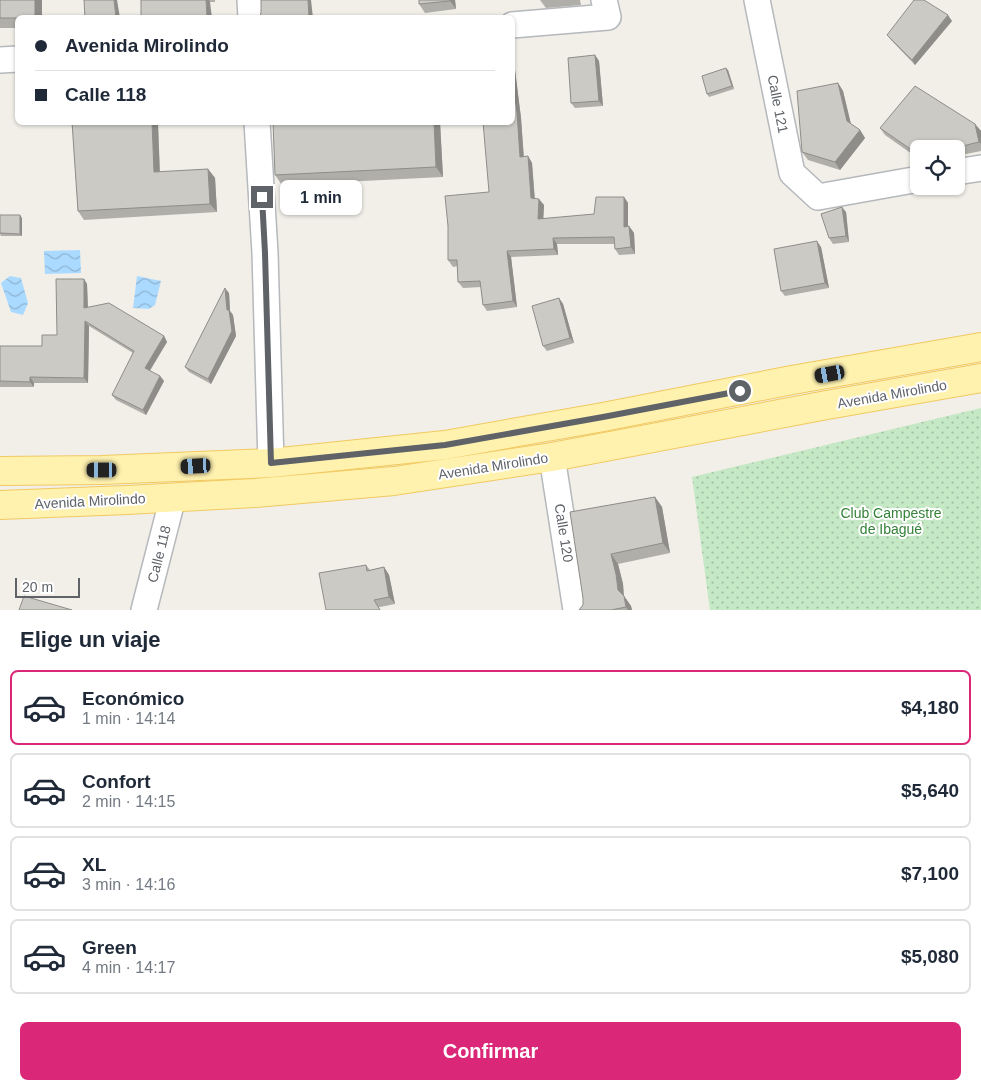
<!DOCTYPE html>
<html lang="es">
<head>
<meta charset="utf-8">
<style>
	body { margin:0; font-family:Arial,sans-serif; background:#f6f6f7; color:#1f2937; height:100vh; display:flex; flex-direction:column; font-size:19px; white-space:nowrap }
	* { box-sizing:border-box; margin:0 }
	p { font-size:16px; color:#747a83 }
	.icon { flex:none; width:28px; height:28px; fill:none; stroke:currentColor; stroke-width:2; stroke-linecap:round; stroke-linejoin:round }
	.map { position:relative; height:610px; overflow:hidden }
	.drawer { display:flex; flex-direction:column; background:#fff; flex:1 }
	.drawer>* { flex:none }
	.banner { position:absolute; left:15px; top:15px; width:500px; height:110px; border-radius:8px; box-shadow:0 1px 4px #0004; display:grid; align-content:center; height:110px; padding:0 20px; background:#fff }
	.buttons { position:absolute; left:910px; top:140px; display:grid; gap:10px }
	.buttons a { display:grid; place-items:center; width:55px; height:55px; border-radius:8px; background:#fff; box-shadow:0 1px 4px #0004; font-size:25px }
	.scale { position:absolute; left:15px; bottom:12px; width:65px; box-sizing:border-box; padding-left:5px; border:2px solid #5f6368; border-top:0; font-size:14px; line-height:18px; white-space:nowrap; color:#5f6368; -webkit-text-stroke:4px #fff; paint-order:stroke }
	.end { position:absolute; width:22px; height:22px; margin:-11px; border:6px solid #5f6368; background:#fff; box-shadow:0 0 0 2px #fff }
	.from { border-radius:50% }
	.bubble { position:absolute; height:35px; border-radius:8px; background:#fff; box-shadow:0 1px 4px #0004; font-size:16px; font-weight:600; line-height:35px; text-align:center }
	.car { position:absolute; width:15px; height:30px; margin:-15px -8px; border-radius:6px; box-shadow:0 0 4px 1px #0007; background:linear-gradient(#222 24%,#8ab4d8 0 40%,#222 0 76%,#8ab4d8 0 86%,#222 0) }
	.banner b { display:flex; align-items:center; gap:18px; height:48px; font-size:19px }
	.banner b+b { border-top:1px solid #e0e1e3 }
	.banner i { width:12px; height:12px; background:#1f2937 }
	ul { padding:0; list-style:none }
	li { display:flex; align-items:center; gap:15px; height:75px; margin:0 10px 8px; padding:0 10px; border:2px solid #e0e1e3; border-radius:8px }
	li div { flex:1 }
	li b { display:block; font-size:19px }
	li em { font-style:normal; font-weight:600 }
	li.on { border-color:#db2777 }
	li>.icon { width:45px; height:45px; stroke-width:1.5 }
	h2 { padding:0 20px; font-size:22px; line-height:60px }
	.button { display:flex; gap:10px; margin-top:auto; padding:10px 20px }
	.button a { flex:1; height:58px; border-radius:8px; background:#db2777; color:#fff; font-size:20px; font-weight:600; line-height:58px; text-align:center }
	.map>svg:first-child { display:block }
	.grass { fill:url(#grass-dots) }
	.water { fill:url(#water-waves) }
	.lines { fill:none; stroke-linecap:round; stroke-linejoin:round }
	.minor-casing { stroke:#b5b8bc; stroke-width:28 }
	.major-casing { stroke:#f2c960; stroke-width:30 }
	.minor { stroke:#fff; stroke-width:25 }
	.major { stroke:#fff2af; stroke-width:28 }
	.wall { fill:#afaea9 }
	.shaded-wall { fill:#8f8d8a }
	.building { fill:#cccac5; stroke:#8f8d8a }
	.route { stroke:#5f6368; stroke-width:6 }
	.labels { text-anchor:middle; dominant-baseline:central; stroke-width:4; stroke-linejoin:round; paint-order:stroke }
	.street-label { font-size:14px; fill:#5f6368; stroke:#fff }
	.park-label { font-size:14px; fill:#348238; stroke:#fff }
</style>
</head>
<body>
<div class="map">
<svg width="981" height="610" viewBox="0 0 981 610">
	<defs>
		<pattern id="grass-dots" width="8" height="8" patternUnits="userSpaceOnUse" patternTransform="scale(1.25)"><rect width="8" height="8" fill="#c5e8c5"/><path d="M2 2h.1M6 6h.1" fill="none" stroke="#a3c0a4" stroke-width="1.8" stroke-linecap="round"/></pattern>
		<pattern id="water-waves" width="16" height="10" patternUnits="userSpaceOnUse" patternTransform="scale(1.25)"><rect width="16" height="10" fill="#aadaff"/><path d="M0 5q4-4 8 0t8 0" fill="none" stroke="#8eb4d2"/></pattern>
	</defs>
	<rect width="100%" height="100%" fill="#f1efe8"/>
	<polygon class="grass" points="981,408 981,610 710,610 692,477"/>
	<g class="water">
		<polygon points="80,250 81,273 45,274 44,251"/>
		<polygon points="10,276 21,278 28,303 23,315 11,312 1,283"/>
		<polygon points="137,276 161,281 155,305 149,309 133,308"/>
	</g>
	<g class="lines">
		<defs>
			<g id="minor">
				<polyline points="250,0 251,18"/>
				<polyline points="757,0 792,173 818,197 919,179"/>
				<polyline points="512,25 608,17 604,0"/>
				<polyline points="0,60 18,59"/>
				<polyline points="257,122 265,253 271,463"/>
				<polyline points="956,172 981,168"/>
				<polyline points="552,457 576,610"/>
				<polyline points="144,610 173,497"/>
			</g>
			<g id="major">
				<polyline points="0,471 102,470 271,463 445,445 603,417 792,380 981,347"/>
				<polyline points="0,505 127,500 255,493 394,481 552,457 827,405 981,378"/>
			</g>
		</defs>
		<use href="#minor" class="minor-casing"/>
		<use href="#major" class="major-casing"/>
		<use href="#minor" class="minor"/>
		<use href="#major" class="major"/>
	</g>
	<g class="wall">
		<polygon points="0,0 42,0 42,18 18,18 18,28 0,28"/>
		<polygon points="141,0 215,0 215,2 210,2"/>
		<polygon points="455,0 456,9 425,13 419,4"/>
		<polygon points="540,0 580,0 581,5 546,8"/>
		<polygon points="952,21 915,65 891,40 887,35"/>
		<polygon points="595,55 599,61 603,106 575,108 571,103"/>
		<polygon points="512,59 514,62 521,118 524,157 528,156 532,163 535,199 544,205 543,219 594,214 624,197 628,203 628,227 629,226 634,233 635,254 619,255 615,249 614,244 557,244 558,255 511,257 517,307 487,311 483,305 481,287 463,288 458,282 458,266 453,267 448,260 448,226 489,192 512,122"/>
		<polygon points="728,70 734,89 709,97 707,94"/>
		<polygon points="838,83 843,91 851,124 860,130 865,138 840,170 808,160 802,152"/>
		<polygon points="72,122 157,122 158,124 160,172 208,169 215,178 217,212 84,220 78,211"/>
		<polygon points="440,122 443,177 282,185 275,175"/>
		<polygon points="975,124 981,131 981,151 956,156 956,149 919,149 919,159 885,135 880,128"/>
		<polygon points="846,212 849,242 833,244 829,238"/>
		<polygon points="0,215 22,218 22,236 1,236 0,234"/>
		<polygon points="821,247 829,288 785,296 781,291"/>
		<polygon points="84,279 87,284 88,307 164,336 167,342 150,371 160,376 164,381 146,415 116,400 112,395 133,353 89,326 88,383 34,383 34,387 0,387 0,346 42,346 57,335"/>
		<polygon points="229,293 230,311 233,315 236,336 211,384 189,372 185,367"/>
		<polygon points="559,298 563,304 574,343 547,351 543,346"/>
		<polygon points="655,497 662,507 670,553 618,564 623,584 624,596 631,606 632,610 579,610 583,605 583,598 570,512"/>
		<polygon points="366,565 370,570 384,567 389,575 395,604 380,607 326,610"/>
	</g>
	<g class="shaded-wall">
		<rect x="35" y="0" width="7" height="18"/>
		<polygon points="114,0 117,0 120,18 116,18"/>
		<polygon points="206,0 209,0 210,2 212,18 207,18"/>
		<polygon points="308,0 311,0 313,18 309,18"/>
		<polygon points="450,0 455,0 456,9 450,1"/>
		<polygon points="948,15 952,21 915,65 912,60"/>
		<polygon points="595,55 599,61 603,106 599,101"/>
		<polygon points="512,59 514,62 521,118 524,163 520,157 512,75"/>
		<polygon points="726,68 728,70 734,89 732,86"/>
		<polygon points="838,83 843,91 852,129 847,121"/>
		<polygon points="152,122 157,122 158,124 160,181 154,172"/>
		<polygon points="434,122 440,122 443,177 436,167"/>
		<polygon points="975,124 981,131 981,144 979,142"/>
		<polygon points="860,130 865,138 840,170 835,162"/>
		<polygon points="528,156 532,163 535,205 531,198"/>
		<polygon points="208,169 215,178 217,212 210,204"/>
		<polygon points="624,197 628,203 628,233 624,227"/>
		<polygon points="539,199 544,205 543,225 538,219"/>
		<polygon points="842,207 846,212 849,242 846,236"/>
		<polygon points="20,215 22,218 22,236 20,234"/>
		<polygon points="629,226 634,233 635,254 631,247"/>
		<polygon points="553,238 557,244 558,255 554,249"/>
		<polygon points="817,241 821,247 829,288 825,283"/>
		<polygon points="507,251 511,257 517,307 513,301"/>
		<polygon points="84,279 87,284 88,313 84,308"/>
		<polygon points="225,288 229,293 230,311 233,315 236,336 211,384 208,379 227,310"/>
		<polygon points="559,298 563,304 574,343 570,338"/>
		<polygon points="85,321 89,326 88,383 84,378"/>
		<polygon points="164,336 167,342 148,373 145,368"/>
		<polygon points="160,376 164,381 146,415 143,410"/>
		<polygon points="30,377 34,383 34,387 30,382"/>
		<polygon points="655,497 662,507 670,553 663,543"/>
		<polygon points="611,554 618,564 623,584 624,600 618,590"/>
		<polygon points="384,567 389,575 395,604 389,597"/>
		<polygon points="624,596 631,606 632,610 628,610 626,607"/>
	</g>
	<g class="building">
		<rect x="0" y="0" width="35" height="18"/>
		<polygon points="84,0 114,0 116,18 85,18"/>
		<polygon points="141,0 206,0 207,18 141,18"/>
		<polygon points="261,0 308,0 309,18 260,18 261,12"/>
		<polygon points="419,0 450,0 450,1 419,4"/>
		<polygon points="914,0 924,0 948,15 912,60 887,35"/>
		<polygon points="595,55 599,101 571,103 568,58"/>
		<polygon points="726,68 732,86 707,94 702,76"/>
		<polygon points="512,75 517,112 520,157 528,156 531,198 539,199 538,219 594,214 596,197 624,197 624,227 629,226 631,247 615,249 614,237 553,238 554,249 507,251 513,301 483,305 480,281 458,282 457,260 448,260 448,226 445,196 489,192 483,122 512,122"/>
		<polygon points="838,83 847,121 860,130 835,162 802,152 797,91"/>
		<polygon points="915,86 975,124 979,142 950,149 919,149 919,155 880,128"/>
		<polygon points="72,122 152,122 154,172 208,169 210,204 78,211"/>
		<polygon points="273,122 434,122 436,167 275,175"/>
		<polygon points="842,207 846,236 829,238 821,214"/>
		<polygon points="0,215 20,215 20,234 0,233"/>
		<polygon points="817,241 825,283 781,291 774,249"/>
		<polygon points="56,279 84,279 84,308 109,303 164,336 145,368 160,376 143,410 112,395 134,351 85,321 84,378 30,377 30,382 0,381 0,346 42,346 42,335 57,335"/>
		<polygon points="225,288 227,310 229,310 232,331 208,379 185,367"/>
		<polygon points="559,298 570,338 543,346 532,306"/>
		<polygon points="655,497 663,543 611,554 616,574 618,590 624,596 626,607 611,610 579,610 583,605 583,598 570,512"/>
		<polygon points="366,565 367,571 384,567 389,597 374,600 380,610 326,610 319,573"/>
		<polygon points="24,596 72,610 19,610"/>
	</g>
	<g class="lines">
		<polyline class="route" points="262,197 265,253 271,463 445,445 603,417 740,391"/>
	</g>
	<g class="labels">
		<g class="street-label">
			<text transform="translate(778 104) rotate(79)">Calle 121</text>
			<text transform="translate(892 394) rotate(-10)">Avenida Mirolindo</text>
			<text transform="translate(493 466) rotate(-9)">Avenida Mirolindo</text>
			<text transform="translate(90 501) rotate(-3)">Avenida Mirolindo</text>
			<text transform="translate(564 533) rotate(81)">Calle 120</text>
			<text transform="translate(159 554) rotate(-76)">Calle 118</text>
		</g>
		<g class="park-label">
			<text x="891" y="513">Club Campestre<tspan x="891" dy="16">de Ibagué</tspan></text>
		</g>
	</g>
</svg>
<div class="buttons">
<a><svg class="icon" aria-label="locate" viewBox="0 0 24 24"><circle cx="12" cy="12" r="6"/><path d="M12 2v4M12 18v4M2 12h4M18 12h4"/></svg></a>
</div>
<div class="scale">20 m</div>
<i class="end from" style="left:740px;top:391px"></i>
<i class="end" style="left:262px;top:197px"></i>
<div class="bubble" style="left:280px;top:180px;width:82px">1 min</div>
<i class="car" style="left:830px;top:374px;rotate:260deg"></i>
<i class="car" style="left:196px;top:466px;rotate:267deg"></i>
<i class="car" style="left:102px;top:470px;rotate:270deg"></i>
<div class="banner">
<b><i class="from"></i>Avenida Mirolindo</b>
<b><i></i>Calle 118</b>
</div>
</div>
<section class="drawer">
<h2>Elige un viaje</h2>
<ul>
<li class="on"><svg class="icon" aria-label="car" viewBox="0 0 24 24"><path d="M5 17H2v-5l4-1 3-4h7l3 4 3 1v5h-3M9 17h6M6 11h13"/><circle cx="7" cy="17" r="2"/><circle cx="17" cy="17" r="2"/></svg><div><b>Económico</b><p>1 min · 14:14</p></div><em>$4,180</em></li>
<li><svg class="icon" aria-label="car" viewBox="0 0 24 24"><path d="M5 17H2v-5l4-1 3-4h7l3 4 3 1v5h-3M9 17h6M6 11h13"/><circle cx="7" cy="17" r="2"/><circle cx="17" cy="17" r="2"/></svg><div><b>Confort</b><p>2 min · 14:15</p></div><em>$5,640</em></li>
<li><svg class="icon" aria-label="car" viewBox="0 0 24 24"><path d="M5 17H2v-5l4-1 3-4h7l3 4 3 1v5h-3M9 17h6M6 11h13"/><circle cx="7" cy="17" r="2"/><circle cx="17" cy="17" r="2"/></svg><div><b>XL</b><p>3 min · 14:16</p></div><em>$7,100</em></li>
<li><svg class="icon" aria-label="car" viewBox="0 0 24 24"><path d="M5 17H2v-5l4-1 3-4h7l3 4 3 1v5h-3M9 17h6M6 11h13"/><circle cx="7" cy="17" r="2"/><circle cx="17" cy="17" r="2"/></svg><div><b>Green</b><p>4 min · 14:17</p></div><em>$5,080</em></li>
</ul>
<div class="button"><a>Confirmar</a></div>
</section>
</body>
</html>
